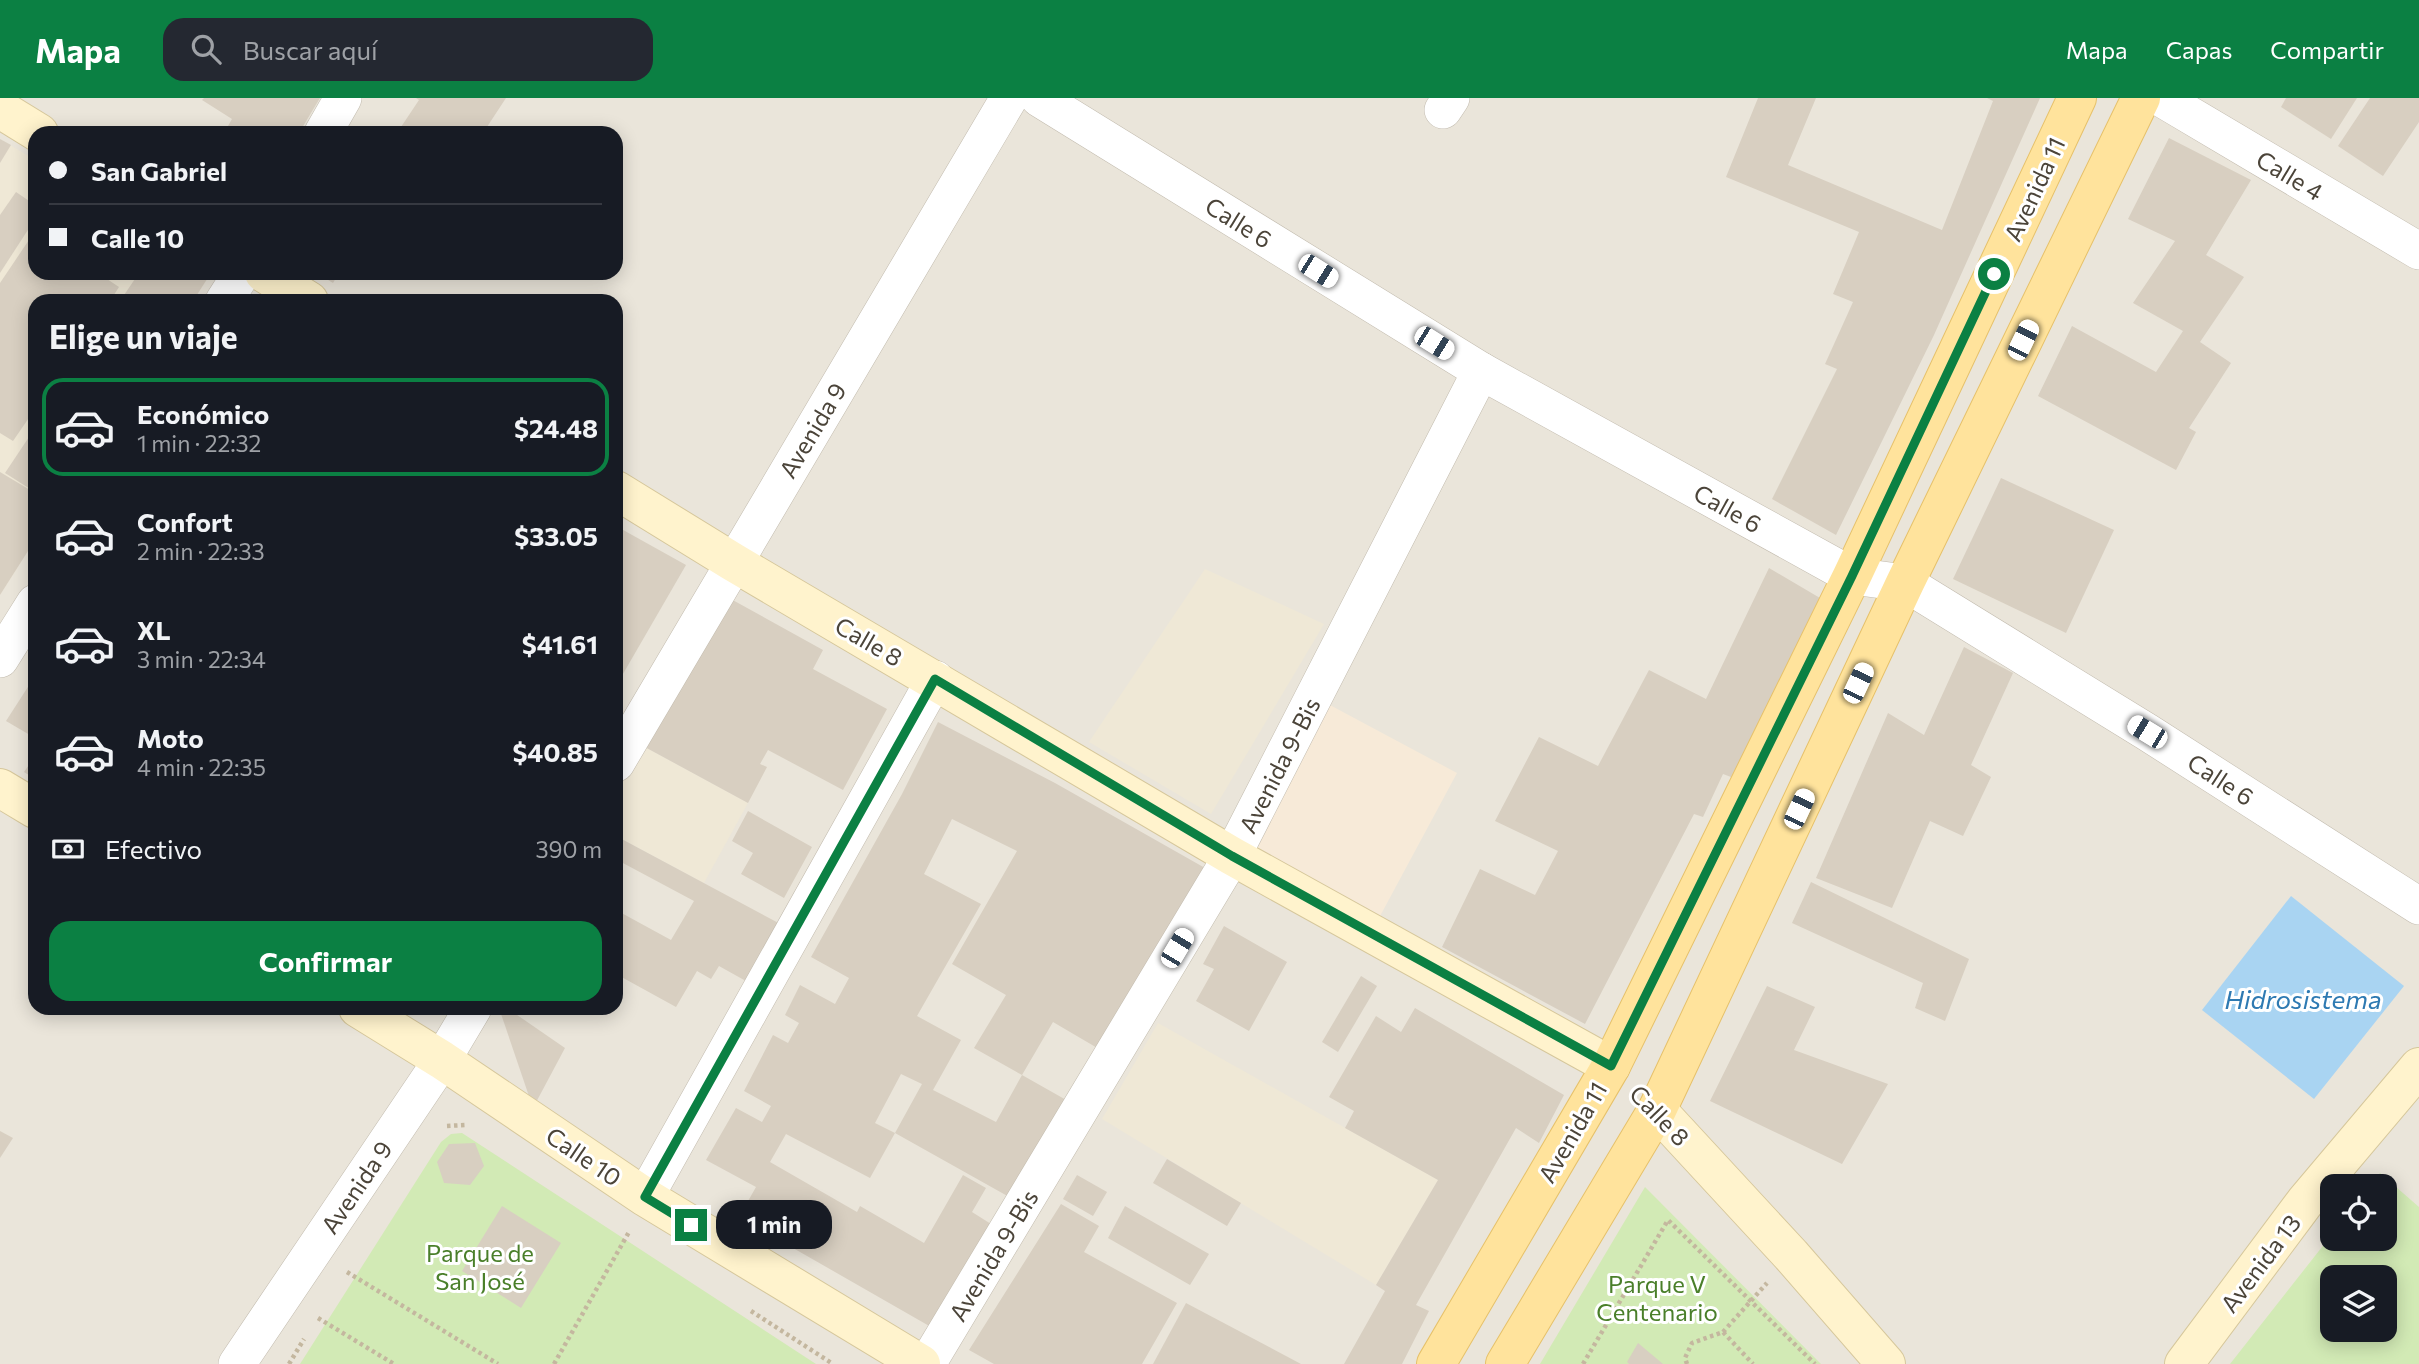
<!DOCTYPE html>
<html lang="es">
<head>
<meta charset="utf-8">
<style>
	body { margin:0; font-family:Commissioner,sans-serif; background:#242831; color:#f1f3f6; height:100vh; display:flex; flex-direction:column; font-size:26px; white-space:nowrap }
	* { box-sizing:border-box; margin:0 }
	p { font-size:23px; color:#9ea1a6 }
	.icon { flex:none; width:38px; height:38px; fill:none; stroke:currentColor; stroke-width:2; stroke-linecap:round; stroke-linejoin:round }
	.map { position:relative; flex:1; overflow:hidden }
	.panel { position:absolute; left:28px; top:196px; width:595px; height:721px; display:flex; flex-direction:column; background:#171b24; border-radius:21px; box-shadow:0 4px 18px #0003 }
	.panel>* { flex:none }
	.guide { position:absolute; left:28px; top:28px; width:595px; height:154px; border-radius:21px; box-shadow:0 4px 18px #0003; display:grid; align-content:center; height:154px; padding:0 21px; background:#171b24 }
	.controls { position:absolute; left:2320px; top:1076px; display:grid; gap:14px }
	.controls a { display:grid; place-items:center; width:77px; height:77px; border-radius:14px; background:#171b24; box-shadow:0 4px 18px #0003; font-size:35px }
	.end { position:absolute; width:32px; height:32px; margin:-16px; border:9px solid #0b8043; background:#fff; box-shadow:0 0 0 4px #fff }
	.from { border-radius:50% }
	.bubble { position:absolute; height:49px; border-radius:21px; background:#171b24; box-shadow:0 4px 18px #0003; font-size:23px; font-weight:700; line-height:49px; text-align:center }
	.car { position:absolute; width:21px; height:42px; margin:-21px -10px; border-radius:9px; box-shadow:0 0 5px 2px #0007; background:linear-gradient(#fff 24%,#345 0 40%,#fff 0 76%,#345 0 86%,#fff 0) }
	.guide b { display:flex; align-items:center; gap:24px; height:66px; font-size:26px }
	.guide b+b { border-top:2px solid #363941 }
	.guide i { width:18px; height:18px; background:#f1f3f6 }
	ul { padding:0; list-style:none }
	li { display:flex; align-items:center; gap:21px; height:98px; margin:0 14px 10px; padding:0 7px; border:4px solid transparent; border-radius:21px }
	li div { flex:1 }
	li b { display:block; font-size:26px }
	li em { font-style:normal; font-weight:700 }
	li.selected { border-color:#0b8043 }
	li>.icon { width:63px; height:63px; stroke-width:1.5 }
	h2 { padding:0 21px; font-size:32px; line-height:84px }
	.pay { display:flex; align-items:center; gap:18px; height:77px; padding:0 21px; font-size:26px }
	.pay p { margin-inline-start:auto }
	.cta { display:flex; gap:14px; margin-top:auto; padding:14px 21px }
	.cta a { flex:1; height:80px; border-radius:21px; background:#0b8043; color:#fff; font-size:28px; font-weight:700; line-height:80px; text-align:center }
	header { display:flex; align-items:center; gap:42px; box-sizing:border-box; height:98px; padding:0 35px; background:#0b8043; color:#fff }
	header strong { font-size:33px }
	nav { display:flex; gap:38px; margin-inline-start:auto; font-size:24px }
	.search { width:490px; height:63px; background:#242831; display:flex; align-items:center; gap:18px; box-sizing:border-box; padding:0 24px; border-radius:21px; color:#9ea1a6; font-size:26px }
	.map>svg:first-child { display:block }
	.residential { fill:#eae5da; fill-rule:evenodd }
	.commercial { fill:#f7ead8 }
	.education { fill:#efe8d6 }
	.green { fill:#d2eab5; fill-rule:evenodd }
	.water { fill:#a9d4f2 }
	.building { fill:#d8cfc1; fill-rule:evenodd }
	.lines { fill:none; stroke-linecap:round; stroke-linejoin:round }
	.street-casing { stroke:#c2bbae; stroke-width:38 }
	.secondary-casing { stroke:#d6c79b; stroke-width:40 }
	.primary-casing { stroke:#e6c16a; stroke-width:40 }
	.path { stroke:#c4b79f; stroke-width:4.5; stroke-dasharray:3.5 3.5; stroke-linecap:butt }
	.street { stroke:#fff; stroke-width:37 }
	.secondary { stroke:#fff3cd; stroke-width:38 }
	.primary { stroke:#ffe39c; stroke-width:38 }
	.route { stroke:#0b8043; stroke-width:9 }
	.labels { text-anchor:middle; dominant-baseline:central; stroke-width:6; stroke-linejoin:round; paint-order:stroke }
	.street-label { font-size:24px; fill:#4b4439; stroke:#fff }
	.park-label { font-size:24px; fill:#4a7f2a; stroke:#fff }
	.water-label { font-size:26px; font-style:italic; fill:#2e7ab2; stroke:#fff }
</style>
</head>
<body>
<header>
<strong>Mapa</strong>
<div class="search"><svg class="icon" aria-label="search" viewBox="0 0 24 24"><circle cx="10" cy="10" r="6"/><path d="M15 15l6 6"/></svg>Buscar aquí</div>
<nav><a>Mapa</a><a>Capas</a><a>Compartir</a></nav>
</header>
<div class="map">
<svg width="2419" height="1266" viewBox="0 0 2419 1266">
	<rect width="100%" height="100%" fill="#f6f3ec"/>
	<path class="residential" d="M0,0H2419V1266H0ZM35,35H616V175H35ZM35,203H616V910H35ZM2333,1088H2385V1141H2333ZM2333,1180H2385V1232H2333Z"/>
	<polygon class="commercial" points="1328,606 1457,675 1379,820 1251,751"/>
	<g class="education">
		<polygon points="0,41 35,62 35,175 211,175 193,203 35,203 35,442 0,497"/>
		<polygon points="1205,471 1324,526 1211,716 1089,644"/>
		<polygon points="643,648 748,705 704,785 616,738 616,696"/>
		<polygon points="1158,925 1438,1082 1376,1187 1102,1021"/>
	</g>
	<g class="green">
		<polygon points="462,1035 816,1266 300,1266 441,1044 451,1036"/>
		<path d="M2380,1075L2419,1109V1266H2230L2333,1135V1141H2385V1088H2369ZM2333,1180H2385V1232H2333Z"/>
		<polygon points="1645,1089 1821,1266 1540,1266"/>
	</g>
	<polygon class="water" points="2291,798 2404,888 2314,1001 2202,912"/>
	<g class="building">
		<polygon points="204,0 320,0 299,35 224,35 232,21 202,2"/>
		<polygon points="416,0 506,0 483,35 397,35 419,2"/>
		<polygon points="1758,0 1816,0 1788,67 1942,132 1993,3 1987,0 2040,0 1934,237 1836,437 1772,401 1837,271 1825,266 1853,204 1833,196 1859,134 1726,79"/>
		<polygon points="2286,0 2357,0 2331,41 2281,9"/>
		<polygon points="2370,0 2419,0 2419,24 2383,78 2338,48"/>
		<polygon points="2169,40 2251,82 2206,157 2244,179 2200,244 2231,265 2189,330 2196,334 2176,372 2038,298 2072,228 2156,274 2183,233 2133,205 2175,143 2128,121"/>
		<polygon points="0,41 11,47 0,65"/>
		<polygon points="16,94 35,107 35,121 0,175 0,117"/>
		<polygon points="35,133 35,175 98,175 119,189 110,203 35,203 35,311 13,343 0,335 0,185"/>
		<polygon points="139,175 211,175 193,203 120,203"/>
		<polygon points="317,175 339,175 333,185"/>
		<polygon points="35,330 35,394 5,375"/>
		<polygon points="0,374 35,395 35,442 0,497"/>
		<polygon points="2001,380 2114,432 2066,535 1953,481"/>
		<polygon points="616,428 686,467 616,588"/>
		<polygon points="1769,470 1820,500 1758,628 1731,679 1723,676 1703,719 1694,716 1585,926 1442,849 1480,771 1535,797 1558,753 1495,723 1539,639 1598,668 1649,572 1706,601"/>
		<polygon points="729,500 823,552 813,571 887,611 843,692 768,652 760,666 767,669 748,705 643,648"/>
		<polygon points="1964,549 2013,575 1971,667 1991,679 1963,738 1930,723 1892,810 1816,780 1888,615 1924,637"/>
		<polygon points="35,578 35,640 6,623"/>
		<path d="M938,624L1055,685L1205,770L1099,951L1053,924L1022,977L974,950L1006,897L952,866L1017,753L952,721L924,776L981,806L917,918L961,942L933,992L996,1024L1022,977L1068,1003L1011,1100L895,1035L870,1080L786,1036L770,1064L857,1114L860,1108L924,1145L963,1077L986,1090L972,1114L991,1126L931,1229L739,1119L756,1089L706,1062L736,1010L762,1024L771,1008L744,993L773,937L788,945L799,925L785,917L800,887L835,906L849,880L811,859L902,696ZM901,976L922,986L895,1035L875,1025Z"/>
		<polygon points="35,658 35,681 24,674"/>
		<polygon points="748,713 812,749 784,800 741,776 753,755 732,743"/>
		<polygon points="616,738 786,829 753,887 719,868 711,881 697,873 676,909 616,876 616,812 671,842 694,803 621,764 616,772"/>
		<polygon points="1811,784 1969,861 1945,923 1915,910 1923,885 1792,825"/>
		<polygon points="1224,828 1287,864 1249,933 1196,903 1214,871 1203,866"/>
		<polygon points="1361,878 1377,888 1338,954 1322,944"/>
		<polygon points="1767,888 1815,909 1794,952 1888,986 1842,1066 1710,1003"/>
		<polygon points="499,910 507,910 565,950 533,1010"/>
		<polygon points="1415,910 1564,997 1539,1045 1516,1030 1416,1207 1429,1213 1402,1266 1344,1266 1385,1193 1376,1187 1438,1082 1345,1030 1354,1013 1329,999 1376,918 1401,934"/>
		<polygon points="0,1033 13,1040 0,1060"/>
		<polygon points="475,1045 484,1068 470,1087 444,1085 437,1064 449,1046"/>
		<polygon points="1167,1061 1241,1105 1227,1128 1153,1085"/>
		<polygon points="1077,1077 1107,1094 1093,1118 1063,1101"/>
		<polygon points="1061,1106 1099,1128 1084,1154 1177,1205 1142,1266 994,1266 969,1252"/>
		<polygon points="502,1108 561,1145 521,1210 462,1173"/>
		<polygon points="1125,1108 1209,1156 1190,1187 1108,1140"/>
		<polygon points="1186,1205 1301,1266 1153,1266"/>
		<polygon points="1638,1245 1663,1266 1629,1266 1627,1264"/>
	</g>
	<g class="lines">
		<defs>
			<g id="street">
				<polyline points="1039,0 1481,273 1852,478 1905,485 2147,634 2419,808"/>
				<polyline points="2161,0 2419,153"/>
				<polyline points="1443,12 1451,0"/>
				<polyline points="323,35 343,0"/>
				<polyline points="224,203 242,175"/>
				<polyline points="0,561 35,505"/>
				<polyline points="616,665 1009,0"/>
				<polyline points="645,1099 935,581"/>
				<polyline points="237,1266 442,962 473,910"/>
				<polyline points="927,1266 1232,758 1481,273"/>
			</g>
			<g id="secondary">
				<polyline points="0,11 39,35"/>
				<polyline points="264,175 309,203"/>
				<polyline points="616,392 733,464 1232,758 1611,968"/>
				<polyline points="0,690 35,711"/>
				<polyline points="358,910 442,962 645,1099 921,1266"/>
				<polyline points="1657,1012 1791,1157 1886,1266"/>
				<polyline points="2184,1266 2305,1104 2419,969"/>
			</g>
			<g id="primary">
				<polyline points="1436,1266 1611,968 1852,478 2077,0"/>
				<polyline points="1505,1266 1657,1012 1905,485 2141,0"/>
			</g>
		</defs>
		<use href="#street" class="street-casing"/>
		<use href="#secondary" class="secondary-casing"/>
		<use href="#primary" class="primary-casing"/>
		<g class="path">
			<polyline points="447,1028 465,1027"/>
			<polyline points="347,1174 498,1266"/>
			<polyline points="751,1213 833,1266"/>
			<polyline points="318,1220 394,1266"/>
			<polyline points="1723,1234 1767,1185"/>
			<polyline points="289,1266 304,1241"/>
			<polyline points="554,1266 629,1134"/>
			<polyline points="1583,1266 1668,1122 1815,1266"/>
			<polyline points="1687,1266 1685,1260 1692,1245 1723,1234 1753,1266"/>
		</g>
		<use href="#street" class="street"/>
		<use href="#secondary" class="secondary"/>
		<use href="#primary" class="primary"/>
	</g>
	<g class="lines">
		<polyline class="route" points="691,1127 645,1099 935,581 1232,758 1611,968 1852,478 1994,176"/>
	</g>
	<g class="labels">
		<g class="street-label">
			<text transform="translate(2290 77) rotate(31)">Calle 4</text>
			<text transform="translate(2034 91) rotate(-65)">Avenida 11</text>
			<text transform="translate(1239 124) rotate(32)">Calle 6</text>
			<text transform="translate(812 332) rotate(-59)">Avenida 9</text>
			<text transform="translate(1728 410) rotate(29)">Calle 6</text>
			<text transform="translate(869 543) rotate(30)">Calle 8</text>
			<text transform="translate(1279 667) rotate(-63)">Avenida 9-Bis</text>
			<text transform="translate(2221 681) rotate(33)">Calle 6</text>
			<text transform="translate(1660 1017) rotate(46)">Calle 8</text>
			<text transform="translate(1572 1034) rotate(-60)">Avenida 11</text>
			<text transform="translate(584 1058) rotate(34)">Calle 10</text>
			<text transform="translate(356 1089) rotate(-56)">Avenida 9</text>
			<text transform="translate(993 1157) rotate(-59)">Avenida 9-Bis</text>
			<text transform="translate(2260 1165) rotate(-53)">Avenida 13</text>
		</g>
		<g class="park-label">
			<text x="480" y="1154">Parque de<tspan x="480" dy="28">San José</tspan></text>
			<text x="1657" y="1185">Parque V<tspan x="1657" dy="28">Centenario</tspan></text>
		</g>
		<g class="water-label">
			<text x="2303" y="900">Hidrosistema</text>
		</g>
	</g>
</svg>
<div class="controls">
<a><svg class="icon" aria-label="locate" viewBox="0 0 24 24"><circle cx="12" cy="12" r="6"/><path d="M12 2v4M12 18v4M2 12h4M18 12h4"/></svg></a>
<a><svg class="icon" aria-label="layers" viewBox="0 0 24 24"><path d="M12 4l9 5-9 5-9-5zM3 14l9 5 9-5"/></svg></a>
</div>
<i class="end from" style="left:1994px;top:176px"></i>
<i class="end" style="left:691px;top:1127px"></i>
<div class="bubble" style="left:716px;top:1102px;width:116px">1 min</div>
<i class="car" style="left:1318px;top:173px;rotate:122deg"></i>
<i class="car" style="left:2023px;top:242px;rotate:26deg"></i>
<i class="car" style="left:1434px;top:245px;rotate:122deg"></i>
<i class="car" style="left:1858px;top:585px;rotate:25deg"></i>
<i class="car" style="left:2147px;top:634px;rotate:301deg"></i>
<i class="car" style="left:1799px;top:711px;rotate:25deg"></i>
<i class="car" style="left:1177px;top:850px;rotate:31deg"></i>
<div class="guide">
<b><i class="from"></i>San Gabriel</b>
<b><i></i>Calle 10</b>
</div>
<section class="panel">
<h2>Elige un viaje</h2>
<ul>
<li class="selected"><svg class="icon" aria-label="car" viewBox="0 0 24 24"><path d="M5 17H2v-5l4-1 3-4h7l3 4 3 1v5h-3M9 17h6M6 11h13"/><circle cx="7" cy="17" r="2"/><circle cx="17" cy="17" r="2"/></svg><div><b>Económico</b><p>1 min · 22:32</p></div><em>$24.48</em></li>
<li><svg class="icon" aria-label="car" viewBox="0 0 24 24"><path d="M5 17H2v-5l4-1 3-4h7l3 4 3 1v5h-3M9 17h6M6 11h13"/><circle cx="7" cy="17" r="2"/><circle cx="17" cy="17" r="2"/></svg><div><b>Confort</b><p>2 min · 22:33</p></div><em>$33.05</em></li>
<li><svg class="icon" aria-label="car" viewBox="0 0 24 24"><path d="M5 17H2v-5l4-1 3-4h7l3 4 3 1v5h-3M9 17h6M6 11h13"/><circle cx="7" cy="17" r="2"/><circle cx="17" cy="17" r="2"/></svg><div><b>XL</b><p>3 min · 22:34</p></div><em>$41.61</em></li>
<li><svg class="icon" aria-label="car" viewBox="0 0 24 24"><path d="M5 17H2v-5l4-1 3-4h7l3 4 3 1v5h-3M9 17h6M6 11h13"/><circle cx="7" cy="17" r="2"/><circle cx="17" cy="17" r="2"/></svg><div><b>Moto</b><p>4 min · 22:35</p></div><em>$40.85</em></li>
</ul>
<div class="pay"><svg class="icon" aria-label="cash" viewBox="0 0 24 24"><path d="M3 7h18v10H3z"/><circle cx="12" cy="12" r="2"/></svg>Efectivo<p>390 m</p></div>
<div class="cta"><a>Confirmar</a></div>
</section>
</div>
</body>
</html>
